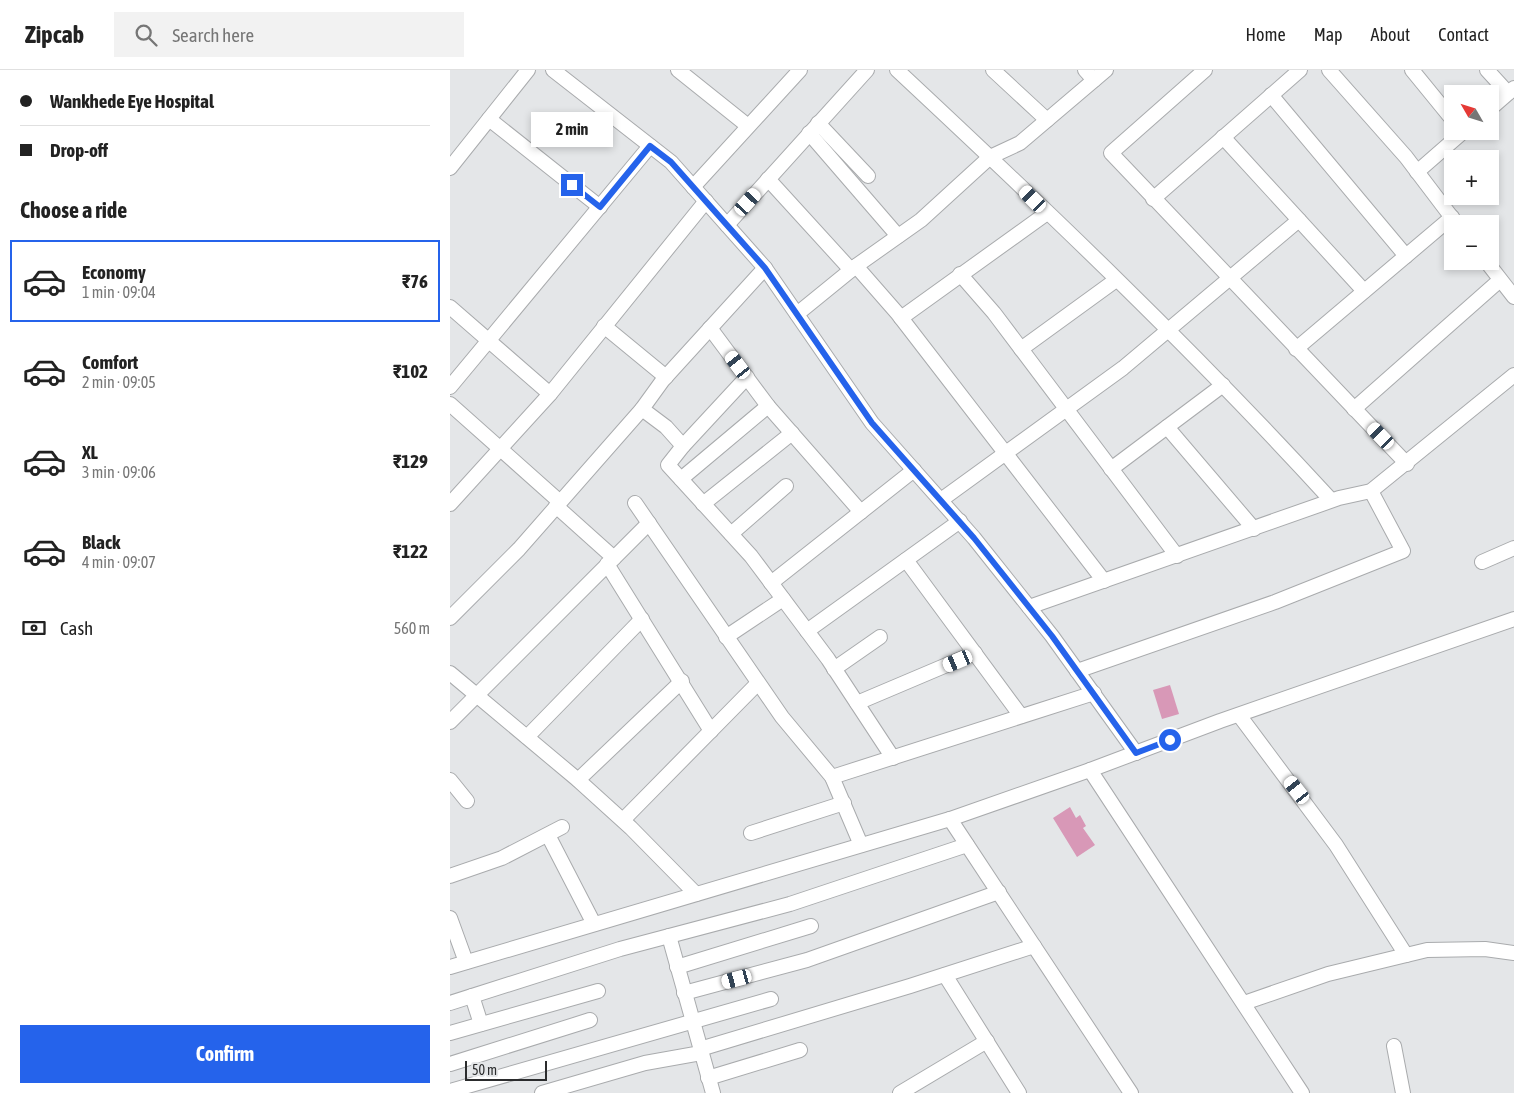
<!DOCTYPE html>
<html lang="en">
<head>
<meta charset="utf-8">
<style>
	body { margin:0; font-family:"Asap Condensed",sans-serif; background:#f2f2f2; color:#222; height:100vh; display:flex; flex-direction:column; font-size:19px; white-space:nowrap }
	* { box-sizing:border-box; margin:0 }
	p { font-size:16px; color:#767676 }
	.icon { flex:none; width:28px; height:28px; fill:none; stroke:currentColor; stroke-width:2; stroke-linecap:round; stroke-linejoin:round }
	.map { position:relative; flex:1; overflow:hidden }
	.details { display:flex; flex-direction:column; background:#fff; width:450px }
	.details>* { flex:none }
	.guide { display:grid; align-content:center; height:110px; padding:0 20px; background:#fff }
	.needle { width:32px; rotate:309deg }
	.fabs { position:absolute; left:994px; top:15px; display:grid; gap:10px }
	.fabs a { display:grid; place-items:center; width:55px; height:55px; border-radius:0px; background:#fff; box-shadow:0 2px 8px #0003; font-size:25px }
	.scale { position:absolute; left:15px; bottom:12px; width:82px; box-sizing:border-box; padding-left:5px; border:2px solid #2b2c2d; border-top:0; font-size:14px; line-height:18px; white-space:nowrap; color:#2b2c2d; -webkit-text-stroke:4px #e4e6e8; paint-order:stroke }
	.end { position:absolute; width:22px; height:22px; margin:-11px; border:6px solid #2563eb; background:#fff; box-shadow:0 0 0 2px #fff }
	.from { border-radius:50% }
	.bubble { position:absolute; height:35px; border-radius:0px; background:#fff; box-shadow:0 2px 8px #0003; font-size:16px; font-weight:700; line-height:35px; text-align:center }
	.car { position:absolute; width:15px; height:30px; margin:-15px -8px; border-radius:6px; box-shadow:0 0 4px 1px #0007; background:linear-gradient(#fff 24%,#345 0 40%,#fff 0 76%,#345 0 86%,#fff 0) }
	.guide b { display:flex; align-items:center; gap:18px; height:48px; font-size:19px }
	.guide b+b { border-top:1px solid #e0e0e0 }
	.guide i { width:12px; height:12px; background:#222 }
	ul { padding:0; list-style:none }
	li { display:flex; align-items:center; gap:15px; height:82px; margin:0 10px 8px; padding:0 10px; border:2px solid transparent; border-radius:0px }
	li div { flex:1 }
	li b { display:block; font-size:19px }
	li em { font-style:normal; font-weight:700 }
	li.on { border-color:#2563eb }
	li>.icon { width:45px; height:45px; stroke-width:1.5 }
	h2 { padding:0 20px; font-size:22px; line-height:60px }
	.pay { display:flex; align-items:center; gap:12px; height:55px; padding:0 20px; font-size:19px }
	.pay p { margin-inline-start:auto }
	.action { display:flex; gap:10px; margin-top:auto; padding:10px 20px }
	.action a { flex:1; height:58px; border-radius:0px; background:#2563eb; color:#fff; font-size:20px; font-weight:700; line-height:58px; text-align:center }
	header { display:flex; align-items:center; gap:30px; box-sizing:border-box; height:70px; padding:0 25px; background:#fff; border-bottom:1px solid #e0e0e0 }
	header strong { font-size:24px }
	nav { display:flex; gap:28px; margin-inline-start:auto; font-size:18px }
	.search { width:350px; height:45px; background:#f2f2f2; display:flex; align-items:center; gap:12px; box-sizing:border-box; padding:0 18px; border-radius:0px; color:#767676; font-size:19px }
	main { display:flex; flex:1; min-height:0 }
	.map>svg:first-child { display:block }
	.building { fill:#d898b7 }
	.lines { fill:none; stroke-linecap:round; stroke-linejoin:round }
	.minor-casing { stroke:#a9abad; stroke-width:16 }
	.minor { stroke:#fff; stroke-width:14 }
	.route { stroke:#2563eb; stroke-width:6 }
</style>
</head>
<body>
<header>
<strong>Zipcab</strong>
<div class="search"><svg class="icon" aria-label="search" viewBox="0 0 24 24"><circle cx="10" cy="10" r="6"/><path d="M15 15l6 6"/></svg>Search here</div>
<nav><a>Home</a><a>Map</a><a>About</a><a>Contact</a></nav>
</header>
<main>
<section class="details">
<div class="guide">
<b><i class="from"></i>Wankhede Eye Hospital</b>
<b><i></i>Drop-off</b>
</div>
<h2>Choose a ride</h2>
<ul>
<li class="on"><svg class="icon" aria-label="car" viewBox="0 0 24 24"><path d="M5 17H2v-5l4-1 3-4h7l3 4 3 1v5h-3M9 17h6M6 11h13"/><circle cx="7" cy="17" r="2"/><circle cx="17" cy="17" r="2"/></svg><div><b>Economy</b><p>1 min · 09:04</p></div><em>₹76</em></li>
<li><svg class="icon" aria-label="car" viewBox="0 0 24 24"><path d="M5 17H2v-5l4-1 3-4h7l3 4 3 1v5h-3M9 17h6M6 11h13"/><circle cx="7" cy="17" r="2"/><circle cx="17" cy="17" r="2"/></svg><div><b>Comfort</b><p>2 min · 09:05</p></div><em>₹102</em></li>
<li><svg class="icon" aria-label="car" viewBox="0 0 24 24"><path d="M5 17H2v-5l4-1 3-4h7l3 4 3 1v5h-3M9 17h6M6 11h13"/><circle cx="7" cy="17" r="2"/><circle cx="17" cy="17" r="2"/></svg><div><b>XL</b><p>3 min · 09:06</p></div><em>₹129</em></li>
<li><svg class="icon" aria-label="car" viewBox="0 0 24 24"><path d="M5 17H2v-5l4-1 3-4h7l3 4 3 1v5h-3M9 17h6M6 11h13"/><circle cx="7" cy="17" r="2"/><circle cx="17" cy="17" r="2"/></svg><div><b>Black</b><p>4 min · 09:07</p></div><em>₹122</em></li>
</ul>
<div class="pay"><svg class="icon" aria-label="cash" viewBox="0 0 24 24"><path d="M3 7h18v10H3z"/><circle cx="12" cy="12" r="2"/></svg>Cash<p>560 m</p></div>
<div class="action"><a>Confirm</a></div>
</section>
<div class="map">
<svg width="1064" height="1023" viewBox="0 0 1064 1023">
	<rect width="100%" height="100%" fill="#e4e6e8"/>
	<g class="building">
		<polygon points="720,615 729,644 712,649 703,620"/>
		<polygon points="620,737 626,748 630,745 636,756 633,758 645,775 627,787 603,748"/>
	</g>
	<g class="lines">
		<defs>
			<g id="minor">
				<polyline points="103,0 221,92 315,198 422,353 524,468 602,566 686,683"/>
				<polyline points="228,0 298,56"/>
				<path d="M447,0C596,139 744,280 881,430"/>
				<polyline points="543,0 597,50"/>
				<polyline points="635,0 644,10"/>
				<polyline points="755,0 661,83 957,394"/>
				<polyline points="879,0 956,87 1006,153"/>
				<polyline points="962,0 1002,49"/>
				<polyline points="1037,0 1058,23"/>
				<polyline points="821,25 956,186"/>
				<polyline points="1040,39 1064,18"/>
				<polyline points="39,49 150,137"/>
				<polyline points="368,53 418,106"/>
				<polyline points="359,63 448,166"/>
				<polyline points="773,67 914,221"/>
				<polyline points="0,98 78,0"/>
				<polyline points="967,102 1014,61"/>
				<polyline points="318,109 401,200"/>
				<polyline points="243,117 350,0"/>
				<polyline points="703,129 850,0"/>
				<polyline points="277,155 417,0"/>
				<polyline points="1036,191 1064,227"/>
				<polyline points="406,196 448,244 654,511"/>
				<polyline points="510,204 544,243 727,486"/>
				<polyline points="0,237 100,324"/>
				<polyline points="347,244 406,196 471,150 540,87 570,73 656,0"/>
				<polyline points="451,248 597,143"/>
				<polyline points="154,256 216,307"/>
				<polyline points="260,258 318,336 411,442"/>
				<polyline points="571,279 666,210"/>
				<polyline points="846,279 1002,147"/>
				<polyline points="0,317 200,76"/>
				<polyline points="0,334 110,432"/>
				<polyline points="192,339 216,357 233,376 218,395 301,486 378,589 443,688"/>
				<polyline points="904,339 1050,210"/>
				<polyline points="717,357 804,459"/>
				<polyline points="233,376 297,307"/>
				<polyline points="661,399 773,315"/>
				<polyline points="231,409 318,336"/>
				<polyline points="491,430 673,298 849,150"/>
				<polyline points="185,433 332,647 382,707 411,775"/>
				<polyline points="0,434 100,324 256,131"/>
				<polyline points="253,434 342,363"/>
				<polyline points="106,436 164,488"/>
				<polyline points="281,464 336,416"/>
				<polyline points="456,490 571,646"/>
				<polyline points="1032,492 1064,478"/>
				<polyline points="157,494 261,661"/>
				<polyline points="321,513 464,400"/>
				<polyline points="579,537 889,428 921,421 1064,305"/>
				<polyline points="0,548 69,479 192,339 213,310 315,198"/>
				<polyline points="357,561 510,451"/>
				<polyline points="276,567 333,529"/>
				<polyline points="384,599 430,567"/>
				<polyline points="627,601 825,532 953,481 921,421"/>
				<polyline points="0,603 128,710 181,758 246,824"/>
				<polyline points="407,633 525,583"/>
				<polyline points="789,645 886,775 956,885"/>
				<polyline points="0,652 199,453"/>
				<polyline points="77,667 192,549"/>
				<polyline points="640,700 852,1023"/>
				<polyline points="382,707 644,623"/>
				<polyline points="0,710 17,731"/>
				<polyline points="128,710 232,611"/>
				<polyline points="500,749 681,1023"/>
				<polyline points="173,750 308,613"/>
				<polyline points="301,763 394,733"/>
				<polyline points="98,765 144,854"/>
				<polyline points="0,806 52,788 112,757"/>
				<polyline points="0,848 16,892"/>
				<polyline points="219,866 263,1023"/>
				<polyline points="0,897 500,749 640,700 770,651 1064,549"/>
				<polyline points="227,897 361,856"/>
				<polyline points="495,905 569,1023"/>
				<polyline points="234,923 357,890 549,822"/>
				<polyline points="22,926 31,954"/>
				<polyline points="0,933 170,879 340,834 517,775"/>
				<polyline points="794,933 878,904 977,880 1035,879 1064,883"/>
				<polyline points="0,963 148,921"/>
				<polyline points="944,976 953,1023"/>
				<polyline points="250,979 460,916 584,876"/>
				<polyline points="0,994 140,950"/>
				<polyline points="258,1008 350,980"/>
				<polyline points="0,1021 321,929"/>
				<polyline points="92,1023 195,993 251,983"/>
				<polyline points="450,1023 537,971"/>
			</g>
		</defs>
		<use href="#minor" class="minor-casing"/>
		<use href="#minor" class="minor"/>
	</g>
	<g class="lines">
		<polyline class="route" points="122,115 150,137 200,76 221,92 315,198 422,353 524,468 602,566 686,683 720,670"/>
	</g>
</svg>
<div class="fabs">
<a><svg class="needle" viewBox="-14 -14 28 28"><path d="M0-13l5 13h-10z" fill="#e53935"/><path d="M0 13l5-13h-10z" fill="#767676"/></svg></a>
<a>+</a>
<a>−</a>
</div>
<div class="scale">50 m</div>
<i class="end from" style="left:720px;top:670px"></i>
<i class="end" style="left:122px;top:115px"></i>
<div class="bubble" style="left:81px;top:42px;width:82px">2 min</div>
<i class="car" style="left:583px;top:129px;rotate:315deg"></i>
<i class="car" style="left:298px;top:132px;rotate:42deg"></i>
<i class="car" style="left:288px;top:295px;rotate:323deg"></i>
<i class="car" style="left:931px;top:366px;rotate:316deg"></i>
<i class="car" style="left:508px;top:591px;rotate:247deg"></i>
<i class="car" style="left:847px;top:720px;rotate:322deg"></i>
<i class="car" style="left:287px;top:909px;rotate:255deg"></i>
</div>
</main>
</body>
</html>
